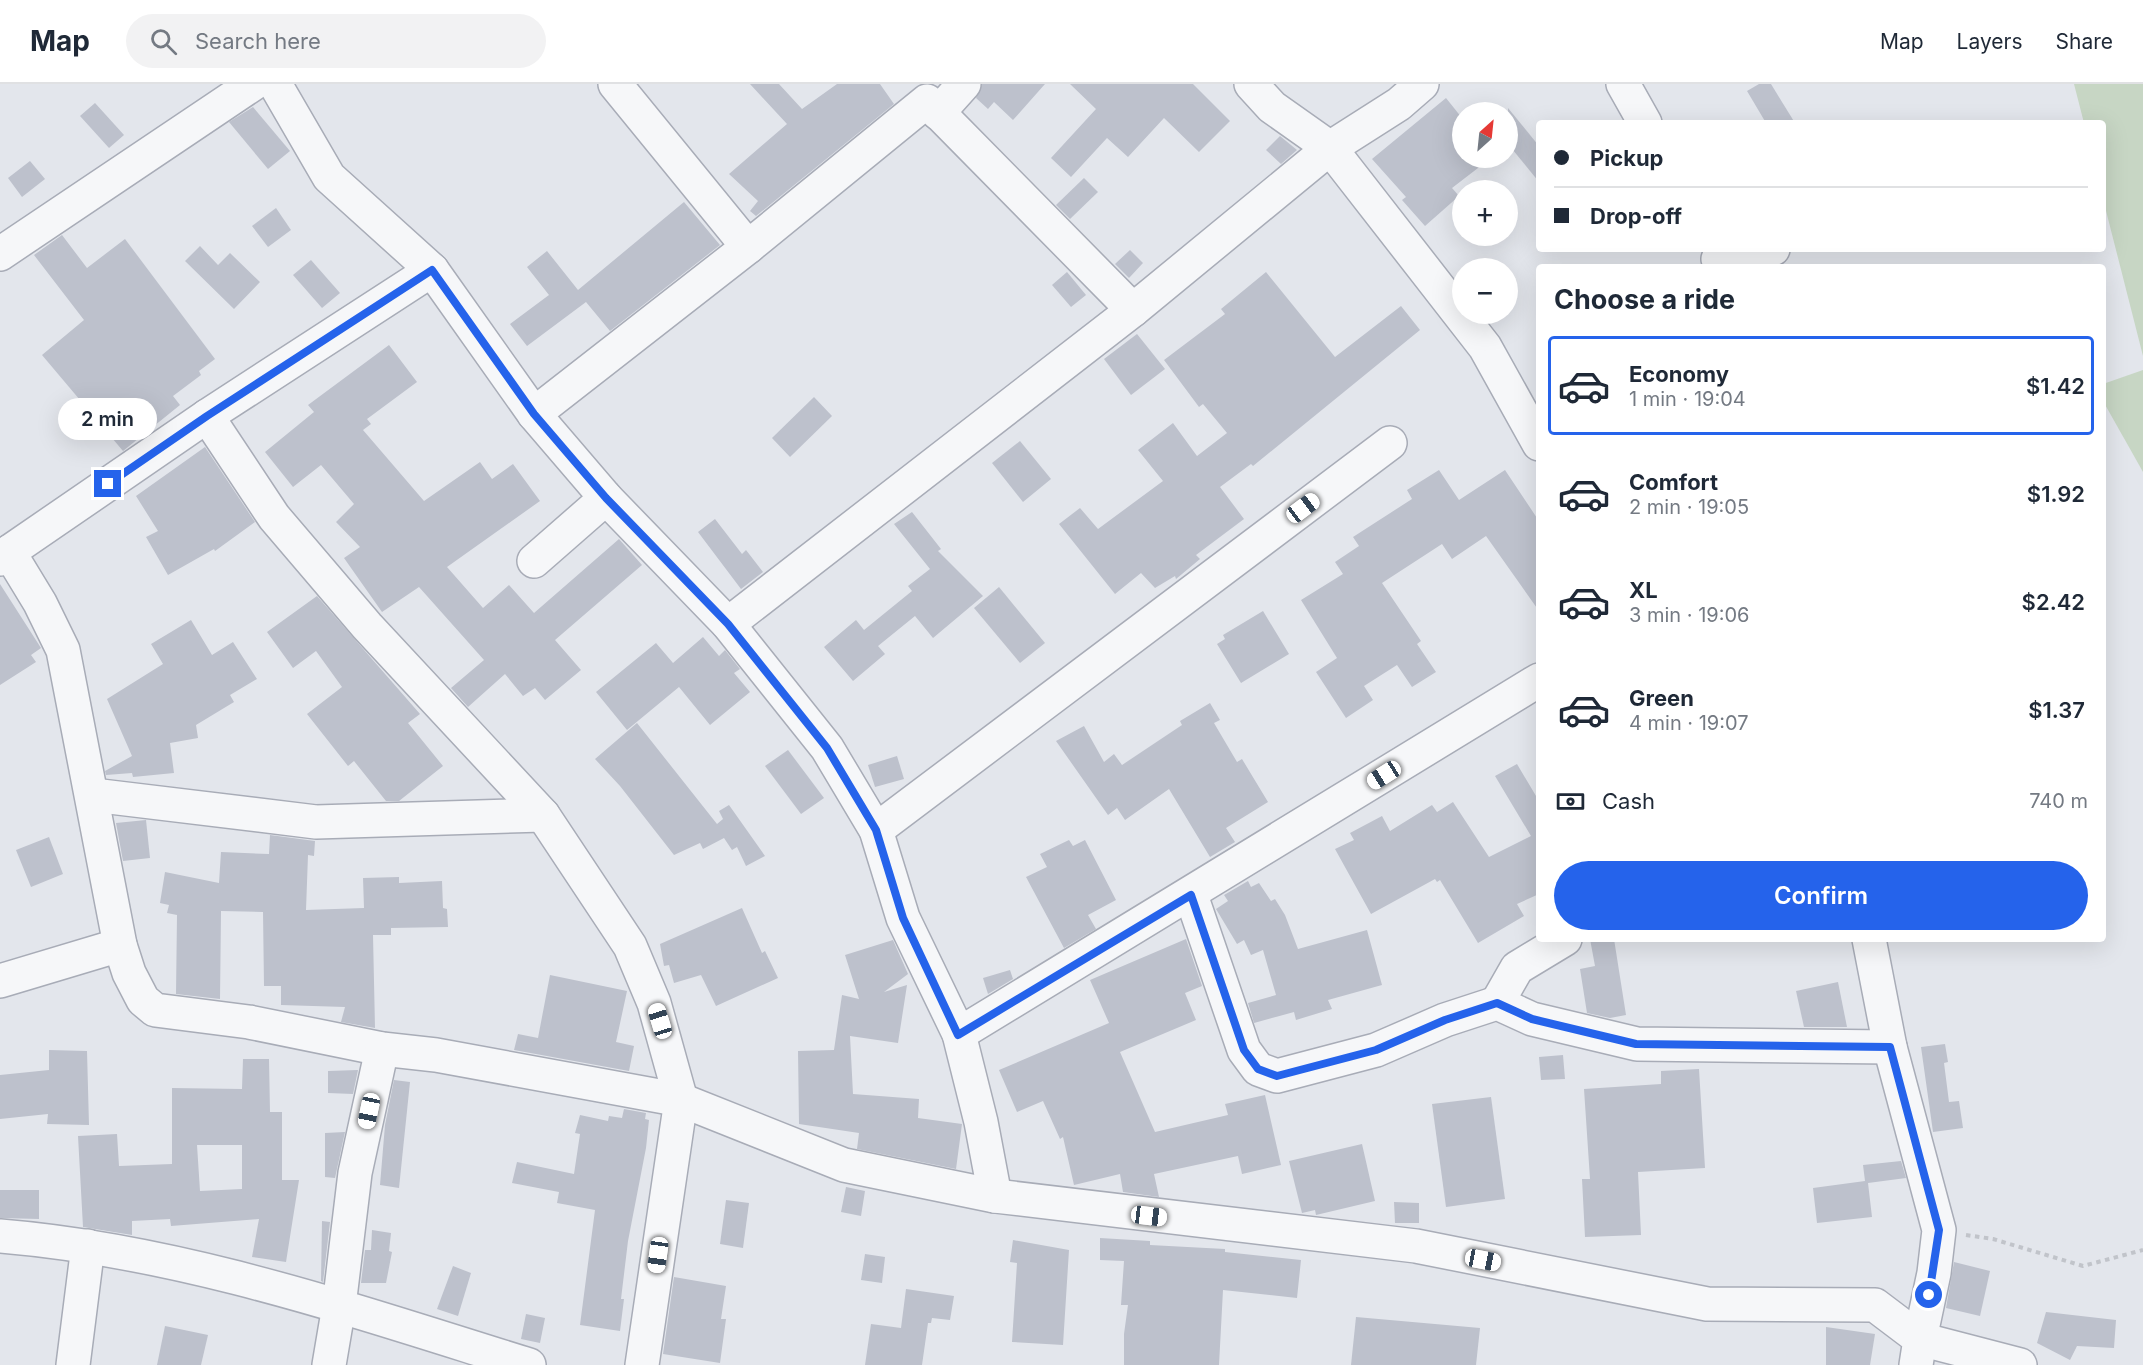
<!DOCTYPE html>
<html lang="en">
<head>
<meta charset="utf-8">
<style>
	body { margin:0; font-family:Inter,sans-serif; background:#f2f2f3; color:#1f2937; height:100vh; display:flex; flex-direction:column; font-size:22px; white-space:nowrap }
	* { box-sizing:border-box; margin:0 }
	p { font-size:20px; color:#747a83 }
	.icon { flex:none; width:33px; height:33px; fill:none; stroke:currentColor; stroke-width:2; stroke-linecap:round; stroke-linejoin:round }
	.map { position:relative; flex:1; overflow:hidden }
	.details { position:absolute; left:1536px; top:180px; width:570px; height:678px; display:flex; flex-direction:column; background:#fff; border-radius:6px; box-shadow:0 6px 24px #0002 }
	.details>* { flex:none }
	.banner { position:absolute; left:1536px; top:36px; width:570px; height:132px; border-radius:6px; box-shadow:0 6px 24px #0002; display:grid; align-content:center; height:132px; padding:0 18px; background:#fff }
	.needle { width:39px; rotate:27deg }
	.fabs { position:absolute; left:1452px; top:18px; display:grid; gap:12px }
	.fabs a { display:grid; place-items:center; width:66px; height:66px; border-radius:50%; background:#fff; box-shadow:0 6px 24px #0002; font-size:30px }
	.end { position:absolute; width:27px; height:27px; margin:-14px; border:8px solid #2563eb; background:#fff; box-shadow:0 0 0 3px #fff }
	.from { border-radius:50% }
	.bubble { position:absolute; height:42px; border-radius:21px; background:#fff; box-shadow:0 6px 24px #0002; font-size:20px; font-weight:600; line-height:42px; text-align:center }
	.car { position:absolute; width:18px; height:36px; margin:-18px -9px; border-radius:8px; box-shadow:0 0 4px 2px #0007; background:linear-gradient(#fff 24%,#345 0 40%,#fff 0 76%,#345 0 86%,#fff 0) }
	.banner b { display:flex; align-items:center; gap:21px; height:57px; font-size:22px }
	.banner b+b { border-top:2px solid #e0e1e3 }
	.banner i { width:15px; height:15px; background:#1f2937 }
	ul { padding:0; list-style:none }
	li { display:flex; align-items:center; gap:18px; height:99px; margin:0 12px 9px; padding:0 6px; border:3px solid transparent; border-radius:6px }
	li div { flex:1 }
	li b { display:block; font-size:22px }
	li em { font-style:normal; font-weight:600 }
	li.selected { border-color:#2563eb }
	li>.icon { width:54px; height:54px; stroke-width:1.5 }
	h2 { padding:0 18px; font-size:27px; line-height:72px }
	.pay { display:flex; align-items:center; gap:15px; height:66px; padding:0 18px; font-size:22px }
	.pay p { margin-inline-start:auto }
	.primary-button { display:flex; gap:12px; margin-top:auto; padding:12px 18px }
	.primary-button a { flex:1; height:69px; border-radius:36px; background:#2563eb; color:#fff; font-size:24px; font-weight:600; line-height:69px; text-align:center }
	header { display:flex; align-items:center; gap:36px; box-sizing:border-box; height:84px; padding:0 30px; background:#fff; border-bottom:2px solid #e0e1e3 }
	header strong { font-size:28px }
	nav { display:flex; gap:33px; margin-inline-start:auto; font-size:21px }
	.search { width:420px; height:54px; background:#f2f2f3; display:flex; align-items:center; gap:15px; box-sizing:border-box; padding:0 21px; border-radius:33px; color:#747a83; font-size:22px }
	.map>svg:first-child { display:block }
	.green { fill:#c7d6c4 }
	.building { fill:#bdc1cc; fill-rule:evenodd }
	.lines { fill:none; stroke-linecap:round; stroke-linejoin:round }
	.minor-casing { stroke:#a8acb7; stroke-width:36 }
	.path { stroke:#c1c4ca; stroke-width:4; stroke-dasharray:4.5 4.5; stroke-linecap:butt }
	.minor { stroke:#f6f7f9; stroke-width:33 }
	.route { stroke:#2563eb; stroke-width:8 }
</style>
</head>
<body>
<header>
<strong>Map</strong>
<div class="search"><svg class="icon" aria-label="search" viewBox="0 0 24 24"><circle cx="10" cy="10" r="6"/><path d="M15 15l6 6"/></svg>Search here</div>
<nav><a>Map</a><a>Layers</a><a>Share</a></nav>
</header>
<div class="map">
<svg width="2143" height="1281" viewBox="0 0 2143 1281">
	<rect width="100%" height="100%" fill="#e3e6ec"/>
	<g class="green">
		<polygon points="2074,0 2143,0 2143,272 2103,115 2103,39 2084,39"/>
		<polygon points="2143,286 2143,388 2103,317 2103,300"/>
	</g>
	<g class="building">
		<polygon points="750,0 779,0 802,25 837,0 880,0 894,20 756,132 750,127 758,117 729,90 787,40"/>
		<polygon points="982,0 1045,0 1013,36 994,18 988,25 976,14"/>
		<polygon points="1070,0 1193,0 1230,37 1199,68 1164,34 1128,73 1107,54 1071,93 1051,74 1096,25"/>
		<polygon points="1759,0 1771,0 1795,39 1766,39 1747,7"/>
		<polygon points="1446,14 1462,34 1462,74 1491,74 1452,104 1459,112 1425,142 1402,116 1406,113 1372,75"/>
		<polygon points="95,19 124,51 109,64 80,32"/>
		<polygon points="253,23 290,67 268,85 229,38"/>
		<polygon points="1508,24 1539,62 1539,98 1508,60"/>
		<polygon points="1280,52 1297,66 1281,80 1266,66"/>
		<polygon points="30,77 45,95 22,113 8,94"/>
		<polygon points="1084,94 1098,108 1070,135 1056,121"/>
		<polygon points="684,118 720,161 610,247 586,218 527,262 510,240 549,211 527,183 547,167 578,206"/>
		<polygon points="276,124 291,146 268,163 252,142"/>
		<polygon points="62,151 87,184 125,155 215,275 199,287 201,291 173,312 180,321 123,367 42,271 84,236 34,171"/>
		<polygon points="200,162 218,181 230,169 260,198 234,225 185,177"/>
		<polygon points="1130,166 1143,179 1129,194 1115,180"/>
		<polygon points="311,176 340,209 322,224 293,191"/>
		<polygon points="1067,188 1086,211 1071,223 1052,201"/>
		<polygon points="1266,188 1335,273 1401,222 1420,246 1253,382 1251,380 1220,403 1244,435 1196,471 1200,475 1176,495 1175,492 1155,504 1141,489 1115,510 1059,440 1080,424 1098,445 1163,397 1138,366 1173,339 1197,372 1227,349 1203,320 1199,323 1164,276 1225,230 1221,225"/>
		<polygon points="1137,250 1165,285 1131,311 1104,275"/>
		<polygon points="389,261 417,298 367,335 371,340 363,346 424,417 480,378 492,395 513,380 540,417 447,483 483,524 509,501 534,529 619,455 642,481 555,556 581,586 545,616 535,604 523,612 505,590 468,623 451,604 484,576 419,503 382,528 344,474 360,463 336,438 354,420 321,381 293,403 265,368 314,328 308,321"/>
		<polygon points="814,313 832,332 790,373 772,354"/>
		<polygon points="1020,357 1051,395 1023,418 992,379"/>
		<polygon points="205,363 255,438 215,467 214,465 168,491 146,453 158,447 136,412"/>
		<polygon points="1439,386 1459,416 1505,386 1539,437 1539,527 1486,452 1452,475 1442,460 1382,499 1421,557 1417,560 1436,588 1412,603 1397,581 1364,602 1373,616 1346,634 1316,588 1337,574 1301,516 1343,490 1335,478 1359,462 1353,453 1412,415 1407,406"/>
		<polygon points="912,428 941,465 938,467 983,512 933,554 915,532 878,562 885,570 853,597 824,563 856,536 864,546 912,507 908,502 930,485 894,440"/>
		<polygon points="715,435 742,470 746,466 763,488 741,505 698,448"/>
		<polygon points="0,500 41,564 31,571 36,578 0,601"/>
		<polygon points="999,503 1045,559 1020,579 974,524"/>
		<polygon points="317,512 420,630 408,639 443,682 399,717 386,717 354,677 348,682 307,630 342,603 316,567 293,584 267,548"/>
		<polygon points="1263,527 1289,570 1241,599 1217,560 1225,555 1223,551"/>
		<polygon points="191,536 212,571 233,558 257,595 230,611 234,618 196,641 198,654 170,659 174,689 133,693 132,689 106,691 105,687 132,672 107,615 163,580 151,560"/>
		<polygon points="703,553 719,572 725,566 740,585 734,589 750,608 710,641 679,603 627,646 596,608 656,559 673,579"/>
		<polygon points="1210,619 1220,636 1214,639 1237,678 1242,675 1268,718 1226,744 1235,758 1210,773 1169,705 1125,736 1117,724 1108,731 1056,657 1084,642 1104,678 1114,670 1122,681 1182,641 1180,637"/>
		<polygon points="637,639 717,740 723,735 719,727 729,721 765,772 746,782 737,763 732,766 724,754 703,765 700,759 674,771 620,702 595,675"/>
		<polygon points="788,666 824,714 801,730 765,682"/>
		<polygon points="897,672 904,695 875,703 868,681"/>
		<polygon points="1517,680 1539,717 1539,810 1517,820 1524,832 1478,859 1440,796 1437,798 1435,795 1371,830 1335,765 1354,756 1350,749 1382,732 1390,747 1432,721 1437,728 1453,718 1489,773 1531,752 1495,692"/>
		<polygon points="146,736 150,774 123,777 116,739"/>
		<polygon points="270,751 315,757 314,772 308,771 306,826 364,824 363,794 399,793 399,799 442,797 443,824 447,825 448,843 391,844 391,851 373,851 375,944 341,938 345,923 281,921 281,902 264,902 263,828 221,827 220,915 176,910 177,831 167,829 169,821 160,819 165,788 219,799 221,768 269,770"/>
		<polygon points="49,753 63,790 31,803 16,766"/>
		<polygon points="1069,756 1073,762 1085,756 1116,816 1088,831 1096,845 1064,864 1026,793 1047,783 1040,770"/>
		<polygon points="1248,797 1251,803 1259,799 1271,817 1275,815 1285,831 1298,865 1367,846 1382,901 1328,916 1332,925 1296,936 1294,928 1254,939 1248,919 1276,911 1263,866 1251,871 1244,856 1237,860 1216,825 1228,817 1224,811"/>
		<polygon points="742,824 762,869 765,867 778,894 716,922 701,891 674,899 669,881 664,882 660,860"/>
		<polygon points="1186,855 1202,902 1185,909 1196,936 1120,968 1155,1048 1228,1031 1225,1020 1265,1011 1281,1081 1242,1090 1238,1072 1154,1090 1159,1113 1123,1108 1120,1090 1074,1101 1063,1053 1060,1055 1043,1017 1017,1028 999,986 1109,939 1090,896"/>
		<polygon points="1590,855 1614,855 1626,931 1610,934 1587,929 1580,885 1595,882"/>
		<polygon points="893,856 908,890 884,908 907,901 898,959 850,952 853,1010 919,1015 918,1034 962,1040 956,1085 857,1065 859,1049 799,1040 798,967 834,966 842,911 859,915 845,871"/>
		<polygon points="1010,886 1013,895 988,910 983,894"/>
		<polygon points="550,891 627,907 616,958 634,962 629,987 514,966 518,950 538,954"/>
		<polygon points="1838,898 1847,943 1804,943 1796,907"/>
		<polygon points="1945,960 1948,978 1944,979 1949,1018 1959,1017 1963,1044 1933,1048 1921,963"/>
		<polygon points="49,966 87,967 89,1041 47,1040 48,1030 0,1035 0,991 49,986"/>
		<polygon points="1563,971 1565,995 1541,996 1539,973"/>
		<path d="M243,975H269L270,1028H282V1096H299L286,1178L252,1173L259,1135L171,1142L170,1135L132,1137V1151L83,1143L78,1052L117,1050L119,1082L172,1080V1004L242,1005ZM197,1061H242V1105L200,1107Z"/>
		<polygon points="1699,985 1705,1084 1638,1088 1641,1151 1585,1153 1582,1095 1590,1095 1584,1005 1661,1000 1661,987"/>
		<polygon points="358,986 353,1010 328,1009 328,987"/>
		<polygon points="394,996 410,998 399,1104 380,1101 385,1041"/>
		<polygon points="1491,1013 1505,1115 1446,1123 1432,1020"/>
		<polygon points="624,1025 646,1029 645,1035 649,1036 646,1064 628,1157 621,1215 624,1215 620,1247 580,1241 595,1126 557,1119 559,1108 512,1099 517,1078 574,1090 580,1050 575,1049 580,1031 608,1037 609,1032 622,1034"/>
		<polygon points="345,1048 335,1094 325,1093 325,1049"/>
		<polygon points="1362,1060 1375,1117 1316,1131 1315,1126 1302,1129 1289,1077"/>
		<polygon points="1901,1077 1906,1094 1868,1099 1872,1133 1817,1139 1813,1104 1865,1097 1863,1081"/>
		<polygon points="846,1103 865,1107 861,1132 841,1128"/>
		<polygon points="0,1106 39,1106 39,1135 0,1134"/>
		<polygon points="726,1116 749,1119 743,1164 720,1160"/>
		<polygon points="1394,1118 1419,1119 1419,1139 1395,1139"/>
		<polygon points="322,1137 330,1138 323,1198 321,1197"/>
		<polygon points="372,1146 391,1149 389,1167 392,1168 386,1199 361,1199 365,1166 371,1166"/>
		<polygon points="1100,1154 1150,1157 1150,1161 1225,1165 1225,1168 1301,1176 1297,1214 1223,1206 1219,1281 1124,1281 1124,1250 1128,1221 1121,1221 1124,1177 1100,1176"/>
		<polygon points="1013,1156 1069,1166 1063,1261 1012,1258 1017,1179 1010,1178"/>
		<polygon points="865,1170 885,1173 882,1199 861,1196"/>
		<polygon points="1954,1178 1990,1187 1980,1232 1946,1224"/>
		<polygon points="453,1182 471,1189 458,1232 437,1225"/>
		<polygon points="674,1193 726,1202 721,1235 726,1235 720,1279 663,1270"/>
		<polygon points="906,1205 954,1212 950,1236 932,1234 931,1239 928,1239 922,1281 865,1281 871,1240 901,1244"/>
		<polygon points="2046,1228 2116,1236 2114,1264 2077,1262 2070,1276 2037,1259"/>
		<polygon points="526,1230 545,1234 540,1259 521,1255"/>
		<polygon points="1356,1233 1480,1244 1476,1281 1351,1281"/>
		<polygon points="165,1242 208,1251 201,1281 157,1281"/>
		<polygon points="1826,1243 1875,1250 1870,1281 1826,1281"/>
	</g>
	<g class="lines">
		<defs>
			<g id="minor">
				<polyline points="275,0 329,93 432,186 534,330 606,414 728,540 827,664 876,746 903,834 959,950 981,1038 995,1112"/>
				<polyline points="615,0 748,163 927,17 1133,226"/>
				<polyline points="1251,0 1272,23 1330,64 1485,263 1539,360"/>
				<polyline points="1623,0 1645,39"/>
				<polyline points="938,29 964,0"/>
				<polyline points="0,170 253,0"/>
				<polyline points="1718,175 1773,165"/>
				<polyline points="432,186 207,332 274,433 367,542 543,731 630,862 654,919 681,1016 642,1281"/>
				<polyline points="534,330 748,163"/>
				<polyline points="9,468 207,332"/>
				<polyline points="0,475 9,468 40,519 63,566 120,861 129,889 143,916 155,926 249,938 382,965 436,971 681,1016 844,1081 995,1112 1416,1162 1707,1220 1875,1221 1920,1255 1916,1281"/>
				<polyline points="534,477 606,414"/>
				<polyline points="728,540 1133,226 1330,64 1399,20 1422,0"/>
				<polyline points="93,711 316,738 543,731"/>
				<polyline points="876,746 1390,359"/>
				<polyline points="1191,811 1244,966 1258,985 1277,992 1376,966 1445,936 1497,919 1532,935 1637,960 1890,963"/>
				<polyline points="1869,855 1890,963 1939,1146 1934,1189 1920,1255 2020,1281"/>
				<polyline points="0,897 120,861"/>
				<polyline points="1497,919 1517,884 1565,855"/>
				<polyline points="959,950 1539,596"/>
				<path d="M0,1152C182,1167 355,1227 529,1281"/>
				<polyline points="73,1281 88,1162"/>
				<polyline points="329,1281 339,1222 355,1089 382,965"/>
			</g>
		</defs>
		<use href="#minor" class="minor-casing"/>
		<polyline class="path" points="1966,1151 1993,1155 2083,1182 2143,1166"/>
		<use href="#minor" class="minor"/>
	</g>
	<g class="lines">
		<polyline class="route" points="108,400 207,332 432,186 534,330 606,414 728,540 827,664 876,746 903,834 958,951 1191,811 1244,966 1258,985 1277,992 1376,966 1445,936 1497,919 1532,935 1636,960 1890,963 1939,1146 1929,1211"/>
	</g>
</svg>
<div class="fabs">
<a><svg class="needle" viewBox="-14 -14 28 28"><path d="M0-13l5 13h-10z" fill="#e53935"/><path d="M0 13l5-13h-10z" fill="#747a83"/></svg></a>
<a>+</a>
<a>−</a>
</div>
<i class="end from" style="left:1929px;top:1211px"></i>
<i class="end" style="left:108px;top:400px"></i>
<div class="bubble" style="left:58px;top:314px;width:99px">2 min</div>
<i class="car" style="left:1303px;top:424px;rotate:53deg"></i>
<i class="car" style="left:1384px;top:691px;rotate:238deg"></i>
<i class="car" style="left:660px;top:937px;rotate:343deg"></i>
<i class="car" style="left:369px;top:1027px;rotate:192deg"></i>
<i class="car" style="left:1149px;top:1132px;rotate:97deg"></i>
<i class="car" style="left:658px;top:1171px;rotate:188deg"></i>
<i class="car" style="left:1483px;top:1176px;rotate:101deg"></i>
<div class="banner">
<b><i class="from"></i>Pickup</b>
<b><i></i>Drop-off</b>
</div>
<section class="details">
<h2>Choose a ride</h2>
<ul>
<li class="selected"><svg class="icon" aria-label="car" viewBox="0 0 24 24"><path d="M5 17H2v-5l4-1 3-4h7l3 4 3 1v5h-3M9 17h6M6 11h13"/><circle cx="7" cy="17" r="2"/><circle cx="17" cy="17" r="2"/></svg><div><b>Economy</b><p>1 min · 19:04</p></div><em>$1.42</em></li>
<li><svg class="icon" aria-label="car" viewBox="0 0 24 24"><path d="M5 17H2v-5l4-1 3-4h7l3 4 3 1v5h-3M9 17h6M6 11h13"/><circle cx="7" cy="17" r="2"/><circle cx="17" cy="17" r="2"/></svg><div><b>Comfort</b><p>2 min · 19:05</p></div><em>$1.92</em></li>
<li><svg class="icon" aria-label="car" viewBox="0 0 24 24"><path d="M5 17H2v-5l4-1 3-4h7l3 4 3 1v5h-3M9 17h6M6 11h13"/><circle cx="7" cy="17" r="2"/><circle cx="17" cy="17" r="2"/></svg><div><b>XL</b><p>3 min · 19:06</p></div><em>$2.42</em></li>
<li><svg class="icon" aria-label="car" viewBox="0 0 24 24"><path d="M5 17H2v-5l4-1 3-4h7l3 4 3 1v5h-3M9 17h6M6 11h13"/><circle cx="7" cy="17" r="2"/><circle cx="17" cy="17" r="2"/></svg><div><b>Green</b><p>4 min · 19:07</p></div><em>$1.37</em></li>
</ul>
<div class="pay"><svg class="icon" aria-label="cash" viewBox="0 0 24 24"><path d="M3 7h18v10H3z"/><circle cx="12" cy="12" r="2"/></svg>Cash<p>740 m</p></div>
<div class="primary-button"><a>Confirm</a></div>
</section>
</div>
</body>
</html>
